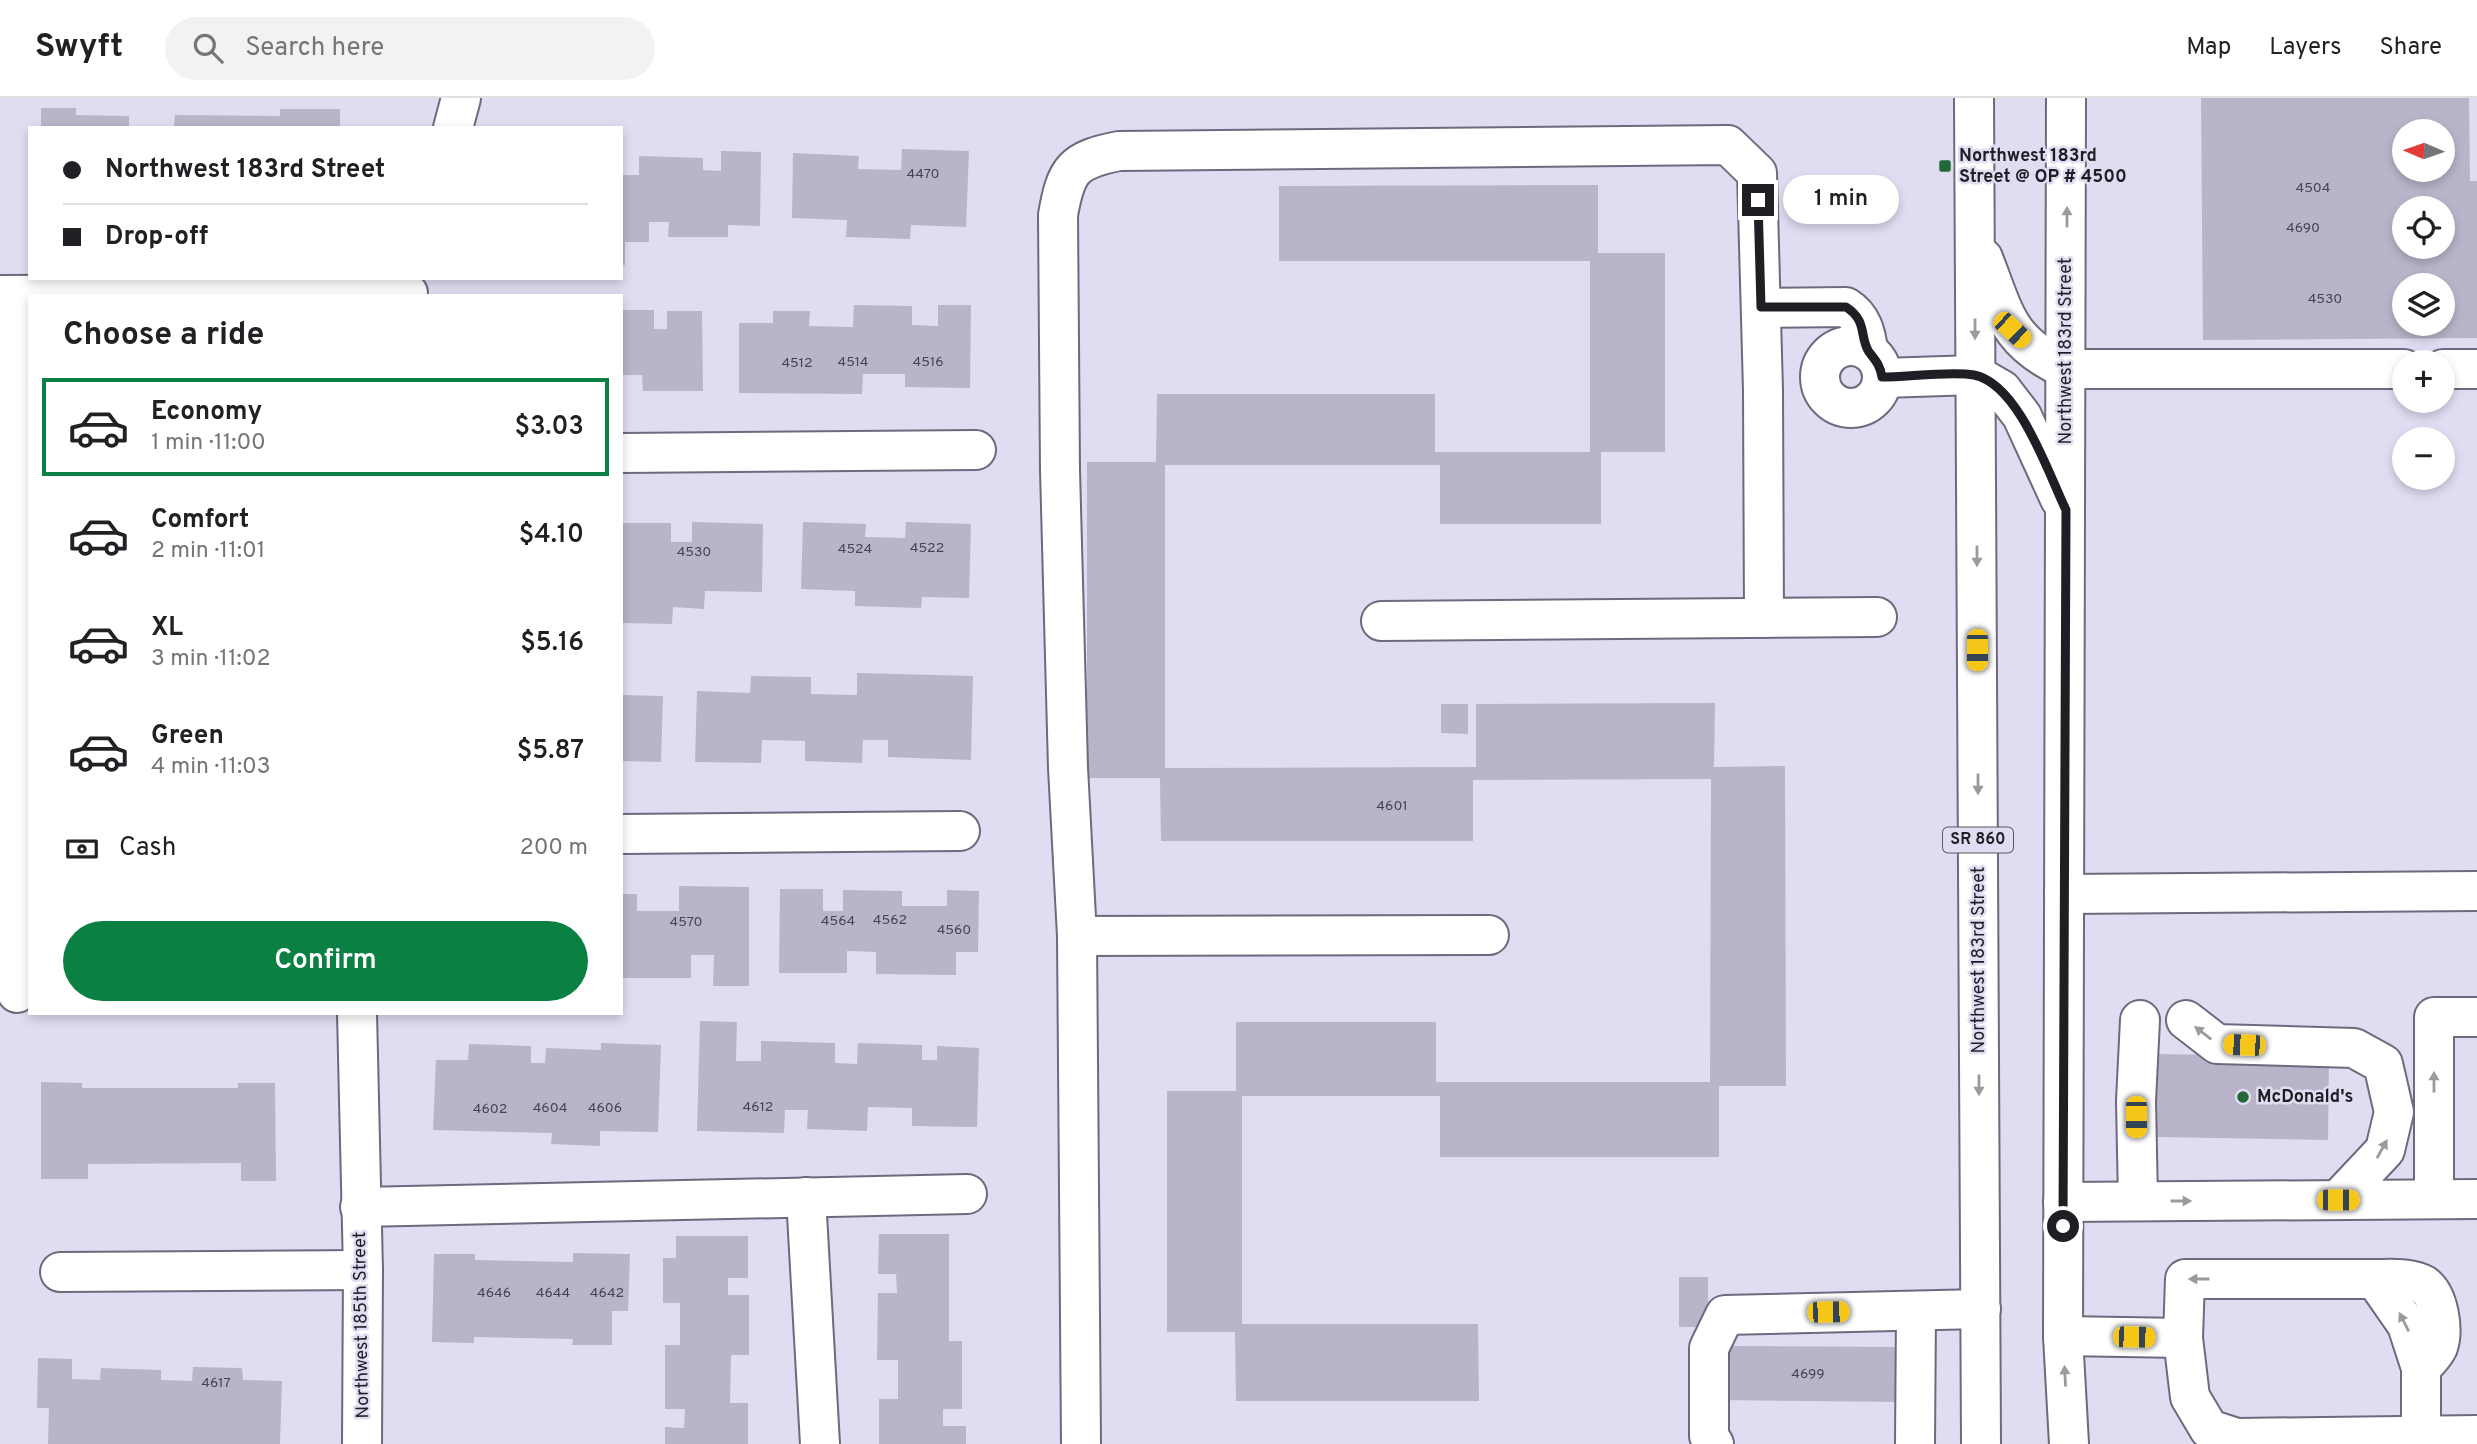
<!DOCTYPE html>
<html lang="en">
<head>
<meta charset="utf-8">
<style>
	body { margin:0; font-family:Overpass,sans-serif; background:#f2f2f2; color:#202124; height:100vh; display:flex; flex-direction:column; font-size:26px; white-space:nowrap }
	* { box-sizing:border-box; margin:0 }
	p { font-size:23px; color:#757577 }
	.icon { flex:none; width:38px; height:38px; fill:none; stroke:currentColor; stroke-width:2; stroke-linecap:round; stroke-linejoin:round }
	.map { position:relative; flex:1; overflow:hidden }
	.side { position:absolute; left:28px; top:196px; width:595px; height:721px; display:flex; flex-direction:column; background:#fff; border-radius:0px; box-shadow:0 4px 10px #0003 }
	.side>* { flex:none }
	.guide { position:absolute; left:28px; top:28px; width:595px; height:154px; border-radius:0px; box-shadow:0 4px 10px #0003; display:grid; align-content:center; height:154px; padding:0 35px; background:#fff }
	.needle { width:46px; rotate:272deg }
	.controls { position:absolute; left:2392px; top:21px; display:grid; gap:14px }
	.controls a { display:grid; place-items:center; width:63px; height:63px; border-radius:50%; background:#fff; box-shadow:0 4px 10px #0003; font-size:35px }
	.end { position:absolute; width:32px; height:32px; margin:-16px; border:9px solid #201e25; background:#fff; box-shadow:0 0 0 4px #fff }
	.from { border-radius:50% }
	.bubble { position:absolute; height:49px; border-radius:24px; background:#fff; box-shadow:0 4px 10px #0003; font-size:23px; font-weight:600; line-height:49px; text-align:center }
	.car { position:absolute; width:21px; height:42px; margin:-21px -10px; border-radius:9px; box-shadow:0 0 5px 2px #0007; background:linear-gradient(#f5c518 24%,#345 0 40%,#f5c518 0 76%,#345 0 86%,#f5c518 0) }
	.guide b { display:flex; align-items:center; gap:24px; height:66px; font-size:26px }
	.guide b+b { border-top:2px solid #e0e0e0 }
	.guide i { width:18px; height:18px; background:#202124 }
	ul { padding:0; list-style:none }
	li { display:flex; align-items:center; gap:21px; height:98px; margin:0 14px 10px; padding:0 21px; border:4px solid transparent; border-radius:0px }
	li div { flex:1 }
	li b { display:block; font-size:26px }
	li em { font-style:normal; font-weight:600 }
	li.on { border-color:#0b8043 }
	li>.icon { width:63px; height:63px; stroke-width:1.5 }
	h2 { padding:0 35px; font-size:32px; line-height:84px }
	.pay { display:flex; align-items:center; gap:18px; height:77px; padding:0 35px; font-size:26px }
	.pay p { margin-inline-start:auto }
	.button { display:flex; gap:14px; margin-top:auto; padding:14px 35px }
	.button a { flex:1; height:80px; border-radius:42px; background:#0b8043; color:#fff; font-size:28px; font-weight:600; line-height:80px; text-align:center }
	header { display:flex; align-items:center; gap:42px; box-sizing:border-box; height:98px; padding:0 35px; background:#fff; border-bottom:2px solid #e0e0e0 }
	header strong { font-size:33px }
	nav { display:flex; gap:38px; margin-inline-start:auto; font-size:24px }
	.search { width:490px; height:63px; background:#f2f2f2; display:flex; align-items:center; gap:18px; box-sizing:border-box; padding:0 24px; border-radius:38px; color:#757577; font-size:26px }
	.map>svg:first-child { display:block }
	.building { fill:#b9b4c9; fill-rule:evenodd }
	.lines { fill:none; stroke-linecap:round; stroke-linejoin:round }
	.minor-casing { stroke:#6e697c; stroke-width:42 }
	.major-casing { stroke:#6e697c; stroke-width:42 }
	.minor { stroke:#fff; stroke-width:38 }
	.major { stroke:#fff; stroke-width:38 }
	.oneway { fill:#9b9a9d }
	.route { stroke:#201e25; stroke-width:9 }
	.poi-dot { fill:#216a38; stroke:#e2dcf2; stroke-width:2.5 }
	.labels { text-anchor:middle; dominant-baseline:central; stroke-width:5; stroke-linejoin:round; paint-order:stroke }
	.number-label { font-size:14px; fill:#46444e }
	.shield { fill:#e2dcf2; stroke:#5a5762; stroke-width:2 }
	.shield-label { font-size:16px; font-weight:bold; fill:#201e25 }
	.poi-label { font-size:18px; font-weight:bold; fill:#201e25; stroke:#e2dcf2; text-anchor:start }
	.street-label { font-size:18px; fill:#201e25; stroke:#e2dcf2 }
</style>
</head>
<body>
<header>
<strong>Swyft</strong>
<div class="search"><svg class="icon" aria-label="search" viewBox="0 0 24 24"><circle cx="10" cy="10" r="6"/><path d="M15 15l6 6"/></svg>Search here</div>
<nav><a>Map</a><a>Layers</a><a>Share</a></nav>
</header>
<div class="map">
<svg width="2477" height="1346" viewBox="0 0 2477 1346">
	<rect width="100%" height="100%" fill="#e2dcf2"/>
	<g class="building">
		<path d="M2201,0H2469L2470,83H2477V240L2203,242ZM2404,33H2443V72H2404ZM2404,110H2443V149H2404ZM2404,187H2443V226H2404Z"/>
		<polygon points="41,10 76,10 76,17 129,18 129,30 41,30"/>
		<polygon points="280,11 340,11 340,30 174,30 175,17 280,18"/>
		<polygon points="902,51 969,53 966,129 911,127 910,141 846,139 847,122 792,120 793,55 859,58 858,71 901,72"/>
		<polygon points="721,53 761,54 760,128 728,127 728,139 668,139 669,124 649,124 649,144 625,144 625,167 621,167 621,77 639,77 639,58 703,60 703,72 721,73"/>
		<polygon points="1598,87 1598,155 1665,155 1665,354 1601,354 1601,426 1440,426 1440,367 1165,367 1165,670 1476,669 1476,606 1715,605 1714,669 1785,668 1786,988 1719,988 1719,1059 1440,1059 1440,998 1242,998 1242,1226 1478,1226 1479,1303 1236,1303 1235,1234 1167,1234 1167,993 1236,993 1236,924 1436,924 1436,984 1710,984 1711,681 1473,682 1473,743 1161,743 1160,680 1087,680 1087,364 1156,364 1157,296 1435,296 1435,354 1590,354 1590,163 1279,163 1279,88"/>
		<polygon points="854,207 912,208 912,227 938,228 938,207 971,207 970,290 905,289 905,276 863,276 862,296 739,295 739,225 773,225 773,213 810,213 809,228 853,229"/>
		<polygon points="621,212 654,212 654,231 667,231 667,213 702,213 703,293 643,293 642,277 621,277"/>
		<polygon points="692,424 763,426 762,494 705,493 704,511 673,509 672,526 621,525 621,425 671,425 671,444 692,444"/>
		<polygon points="803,424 866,426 865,439 905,440 906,424 971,426 969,500 922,499 921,510 855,508 855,493 801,491"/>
		<polygon points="857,575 973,578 971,662 888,659 888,642 863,642 862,665 805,663 805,643 762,642 761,665 695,664 697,593 750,595 751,578 811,579 811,596 857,597"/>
		<polygon points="621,597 663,598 661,664 621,663"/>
		<polygon points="1441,606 1468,606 1468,636 1441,635"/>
		<polygon points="679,788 749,789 749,888 713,888 714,857 691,857 691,880 621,880 621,796 637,796 637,813 679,813"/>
		<polygon points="780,791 823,791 823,813 843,813 843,792 902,793 902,808 947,808 947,792 979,793 978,854 956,854 956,877 876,876 876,854 847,853 847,875 779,875"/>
		<polygon points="700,923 737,924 736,963 761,963 761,943 835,945 835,965 857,966 858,945 922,947 922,962 937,962 937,948 979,950 977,1029 912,1028 912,1010 868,1009 867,1033 807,1031 808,1012 785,1012 784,1035 697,1033"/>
		<polygon points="601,945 661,947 658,1034 600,1033 600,1048 551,1046 552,1035 433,1032 436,962 468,962 469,946 531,948 531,965 545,965 546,950 601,952"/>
		<polygon points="2157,956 2329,959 2328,1042 2156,1039"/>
		<polygon points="41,984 82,985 82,990 238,990 238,985 275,985 276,1083 241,1083 241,1065 88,1066 88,1081 41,1081"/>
		<polygon points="879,1136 949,1136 949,1243 962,1243 962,1311 943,1311 943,1328 966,1328 966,1346 879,1346 879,1301 898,1301 898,1262 877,1262 878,1195 897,1195 896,1176 878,1176"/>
		<polygon points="676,1138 748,1138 748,1180 728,1180 728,1197 749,1197 749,1257 731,1257 730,1305 748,1305 748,1346 665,1346 665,1329 684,1330 685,1311 665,1311 665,1247 680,1247 680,1205 663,1205 663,1160 676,1160"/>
		<polygon points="573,1155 630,1156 628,1213 612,1213 612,1247 572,1247 573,1241 474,1239 474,1245 432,1244 434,1156 475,1156 475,1162 573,1164"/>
		<rect x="1679" y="1179" width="29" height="50"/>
		<polygon points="1716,1248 1899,1249 1900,1304 1715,1302"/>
		<polygon points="38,1260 72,1261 72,1281 100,1282 101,1270 161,1272 161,1282 192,1283 193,1269 242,1270 243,1282 282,1283 280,1346 48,1346 49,1310 37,1310"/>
	</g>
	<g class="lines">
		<defs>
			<g id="minor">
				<polyline points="453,30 461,0"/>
				<polyline points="0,197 408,195"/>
				<polyline points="11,197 17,895"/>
				<path d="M1761,210L1846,209C1862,219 1866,235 1868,252"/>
				<circle cx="1851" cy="279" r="31"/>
				<polyline points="2066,271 2404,271"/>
				<polyline points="2443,271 2477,271"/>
				<polyline points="1882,280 1976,277"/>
				<polyline points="621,355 976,352"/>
				<polyline points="1381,523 1877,519"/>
				<polyline points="621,736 960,733"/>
				<polyline points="2064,796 2477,793"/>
				<polyline points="1077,838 1489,837"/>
				<polyline points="357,915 363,1172 362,1346"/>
				<polyline points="2186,922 2217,946 2354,950 2383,966 2394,1014 2385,1052 2338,1102"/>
				<polyline points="806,1099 820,1346"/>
				<polyline points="2434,1101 2434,919 2477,919"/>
				<polyline points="2138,1103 2136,1003 2140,922"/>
				<polyline points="2063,1104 2477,1101"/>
				<polyline points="360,1109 967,1096"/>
				<polyline points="60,1174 363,1172"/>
				<path d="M2375,1181C2390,1181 2411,1179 2424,1187C2439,1198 2444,1232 2438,1249C2435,1256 2427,1264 2421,1270"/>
				<polyline points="2063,1238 2183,1240 2190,1299 2209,1331 2237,1340 2477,1337"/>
				<polyline points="2183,1240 2185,1181 2375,1181 2407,1227 2421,1270 2421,1337"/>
				<path d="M1081,1346L1077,838L1068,670L1060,372L1058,117C1066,71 1073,62 1119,53L1728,47L1757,75L1763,292L1764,520"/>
				<polyline points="1714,1346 1709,1338 1709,1250 1725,1217 1981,1211"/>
				<polyline points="1915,1346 1916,1213"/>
			</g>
			<g id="major">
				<polyline points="1974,0 1981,1346"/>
				<polyline points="2066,0 2063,1238 2069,1346"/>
				<path d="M1983,160C2005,216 2007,244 2066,271"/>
				<polyline points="1976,277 2002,292 2022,318 2060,401"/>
			</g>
		</defs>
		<use href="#minor" class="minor-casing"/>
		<use href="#major" class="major-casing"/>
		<use href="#minor" class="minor"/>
		<use href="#major" class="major"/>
	</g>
	<defs><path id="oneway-solid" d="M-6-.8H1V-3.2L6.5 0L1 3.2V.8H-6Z" transform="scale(1.75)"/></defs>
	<g class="oneway">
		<use href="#oneway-solid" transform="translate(2067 119) rotate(-90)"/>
		<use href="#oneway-solid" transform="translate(1975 231) rotate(90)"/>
		<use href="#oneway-solid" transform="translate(1977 458) rotate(90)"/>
		<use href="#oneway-solid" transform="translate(1978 686) rotate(90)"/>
		<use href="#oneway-solid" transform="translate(2203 935) rotate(-142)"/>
		<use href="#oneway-solid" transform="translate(2434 984) rotate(-90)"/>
		<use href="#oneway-solid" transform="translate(1979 987) rotate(90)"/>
		<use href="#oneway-solid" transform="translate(2382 1051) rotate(-61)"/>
		<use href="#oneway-solid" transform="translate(2181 1103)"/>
		<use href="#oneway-solid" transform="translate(2199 1181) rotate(180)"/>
		<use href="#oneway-solid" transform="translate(2404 1224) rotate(-117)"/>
		<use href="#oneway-solid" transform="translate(2065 1278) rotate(-93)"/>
	</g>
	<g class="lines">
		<path class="route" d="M1758,102L1761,209H1846C1868,223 1859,239 1869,254C1876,263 1880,267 1882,279C1907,279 1951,273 1974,277C2019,286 2048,375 2066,412L2063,1128"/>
	</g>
	<g class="poi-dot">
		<rect x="1938" y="61" width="14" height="14" rx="3.5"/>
		<circle cx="2243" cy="999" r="7"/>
	</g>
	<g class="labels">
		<g class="number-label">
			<text x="923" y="76">4470</text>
			<text x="2313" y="90">4504</text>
			<text x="2303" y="130">4690</text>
			<text x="2325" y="201">4530</text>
			<text x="853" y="264">4514</text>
			<text x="928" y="264">4516</text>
			<text x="797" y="265">4512</text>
			<text x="927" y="450">4522</text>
			<text x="855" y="451">4524</text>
			<text x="694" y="454">4530</text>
			<text x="1392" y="708">4601</text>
			<text x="890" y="822">4562</text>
			<text x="838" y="823">4564</text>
			<text x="686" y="824">4570</text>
			<text x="954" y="832">4560</text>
			<text x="758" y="1009">4612</text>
			<text x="550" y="1010">4604</text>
			<text x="605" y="1010">4606</text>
			<text x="490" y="1011">4602</text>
			<text x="494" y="1195">4646</text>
			<text x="553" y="1195">4644</text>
			<text x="607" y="1195">4642</text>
			<text x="1808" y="1276">4699</text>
			<text x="216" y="1285">4617</text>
		</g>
		<rect class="shield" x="1943" y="729.5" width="70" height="25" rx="5"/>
		<g class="shield-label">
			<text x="1978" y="742">SR 860</text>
		</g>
		<g class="poi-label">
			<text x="1959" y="58">Northwest 183rd<tspan x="1959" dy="21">Street @ OP # 4500</tspan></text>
			<text x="2257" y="999">McDonald's</text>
		</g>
		<g class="street-label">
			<text transform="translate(2066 253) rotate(-90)">Northwest 183rd Street</text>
			<text transform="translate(1979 862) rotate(-90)">Northwest 183rd Street</text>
			<text transform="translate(362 1227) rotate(-91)">Northwest 185th Street</text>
		</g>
	</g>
</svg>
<div class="controls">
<a><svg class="needle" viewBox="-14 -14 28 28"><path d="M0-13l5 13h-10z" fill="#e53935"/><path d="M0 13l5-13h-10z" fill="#757577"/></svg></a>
<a><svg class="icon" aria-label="locate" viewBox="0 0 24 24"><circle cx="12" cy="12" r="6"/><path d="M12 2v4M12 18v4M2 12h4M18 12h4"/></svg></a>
<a><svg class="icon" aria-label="layers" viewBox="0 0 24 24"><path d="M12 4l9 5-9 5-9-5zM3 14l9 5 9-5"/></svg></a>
<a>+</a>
<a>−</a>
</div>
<i class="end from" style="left:2063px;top:1128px"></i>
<i class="end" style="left:1758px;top:102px"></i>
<div class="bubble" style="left:1783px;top:77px;width:116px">1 min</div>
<i class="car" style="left:2012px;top:232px;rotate:133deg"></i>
<i class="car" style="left:1977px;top:552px;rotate:180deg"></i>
<i class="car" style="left:2244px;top:947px;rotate:272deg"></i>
<i class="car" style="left:2136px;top:1019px;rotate:180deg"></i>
<i class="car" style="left:2338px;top:1102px;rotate:90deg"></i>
<i class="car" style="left:1828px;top:1214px;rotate:89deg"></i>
<i class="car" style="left:2134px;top:1239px;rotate:91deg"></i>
<div class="guide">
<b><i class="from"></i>Northwest 183rd Street</b>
<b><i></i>Drop-off</b>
</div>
<section class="side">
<h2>Choose a ride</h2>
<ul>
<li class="on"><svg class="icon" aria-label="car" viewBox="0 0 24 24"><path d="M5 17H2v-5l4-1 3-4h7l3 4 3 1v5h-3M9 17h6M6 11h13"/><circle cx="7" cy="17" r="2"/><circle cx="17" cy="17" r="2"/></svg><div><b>Economy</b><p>1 min · 11:00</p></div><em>$3.03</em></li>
<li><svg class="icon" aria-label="car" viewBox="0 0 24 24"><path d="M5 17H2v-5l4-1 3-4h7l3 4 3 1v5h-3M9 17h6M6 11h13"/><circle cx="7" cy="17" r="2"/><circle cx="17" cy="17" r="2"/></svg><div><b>Comfort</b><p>2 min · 11:01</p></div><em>$4.10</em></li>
<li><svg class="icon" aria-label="car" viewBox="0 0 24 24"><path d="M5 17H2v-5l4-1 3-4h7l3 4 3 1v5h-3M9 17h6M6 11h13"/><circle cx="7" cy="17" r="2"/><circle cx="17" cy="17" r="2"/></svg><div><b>XL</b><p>3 min · 11:02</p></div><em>$5.16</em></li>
<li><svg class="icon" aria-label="car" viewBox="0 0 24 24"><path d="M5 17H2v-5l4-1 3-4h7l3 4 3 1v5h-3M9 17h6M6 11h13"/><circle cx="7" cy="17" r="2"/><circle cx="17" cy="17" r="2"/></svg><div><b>Green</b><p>4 min · 11:03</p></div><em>$5.87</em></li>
</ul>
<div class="pay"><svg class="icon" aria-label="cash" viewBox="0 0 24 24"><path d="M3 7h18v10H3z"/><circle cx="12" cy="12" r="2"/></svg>Cash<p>200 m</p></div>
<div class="button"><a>Confirm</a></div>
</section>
</div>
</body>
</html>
